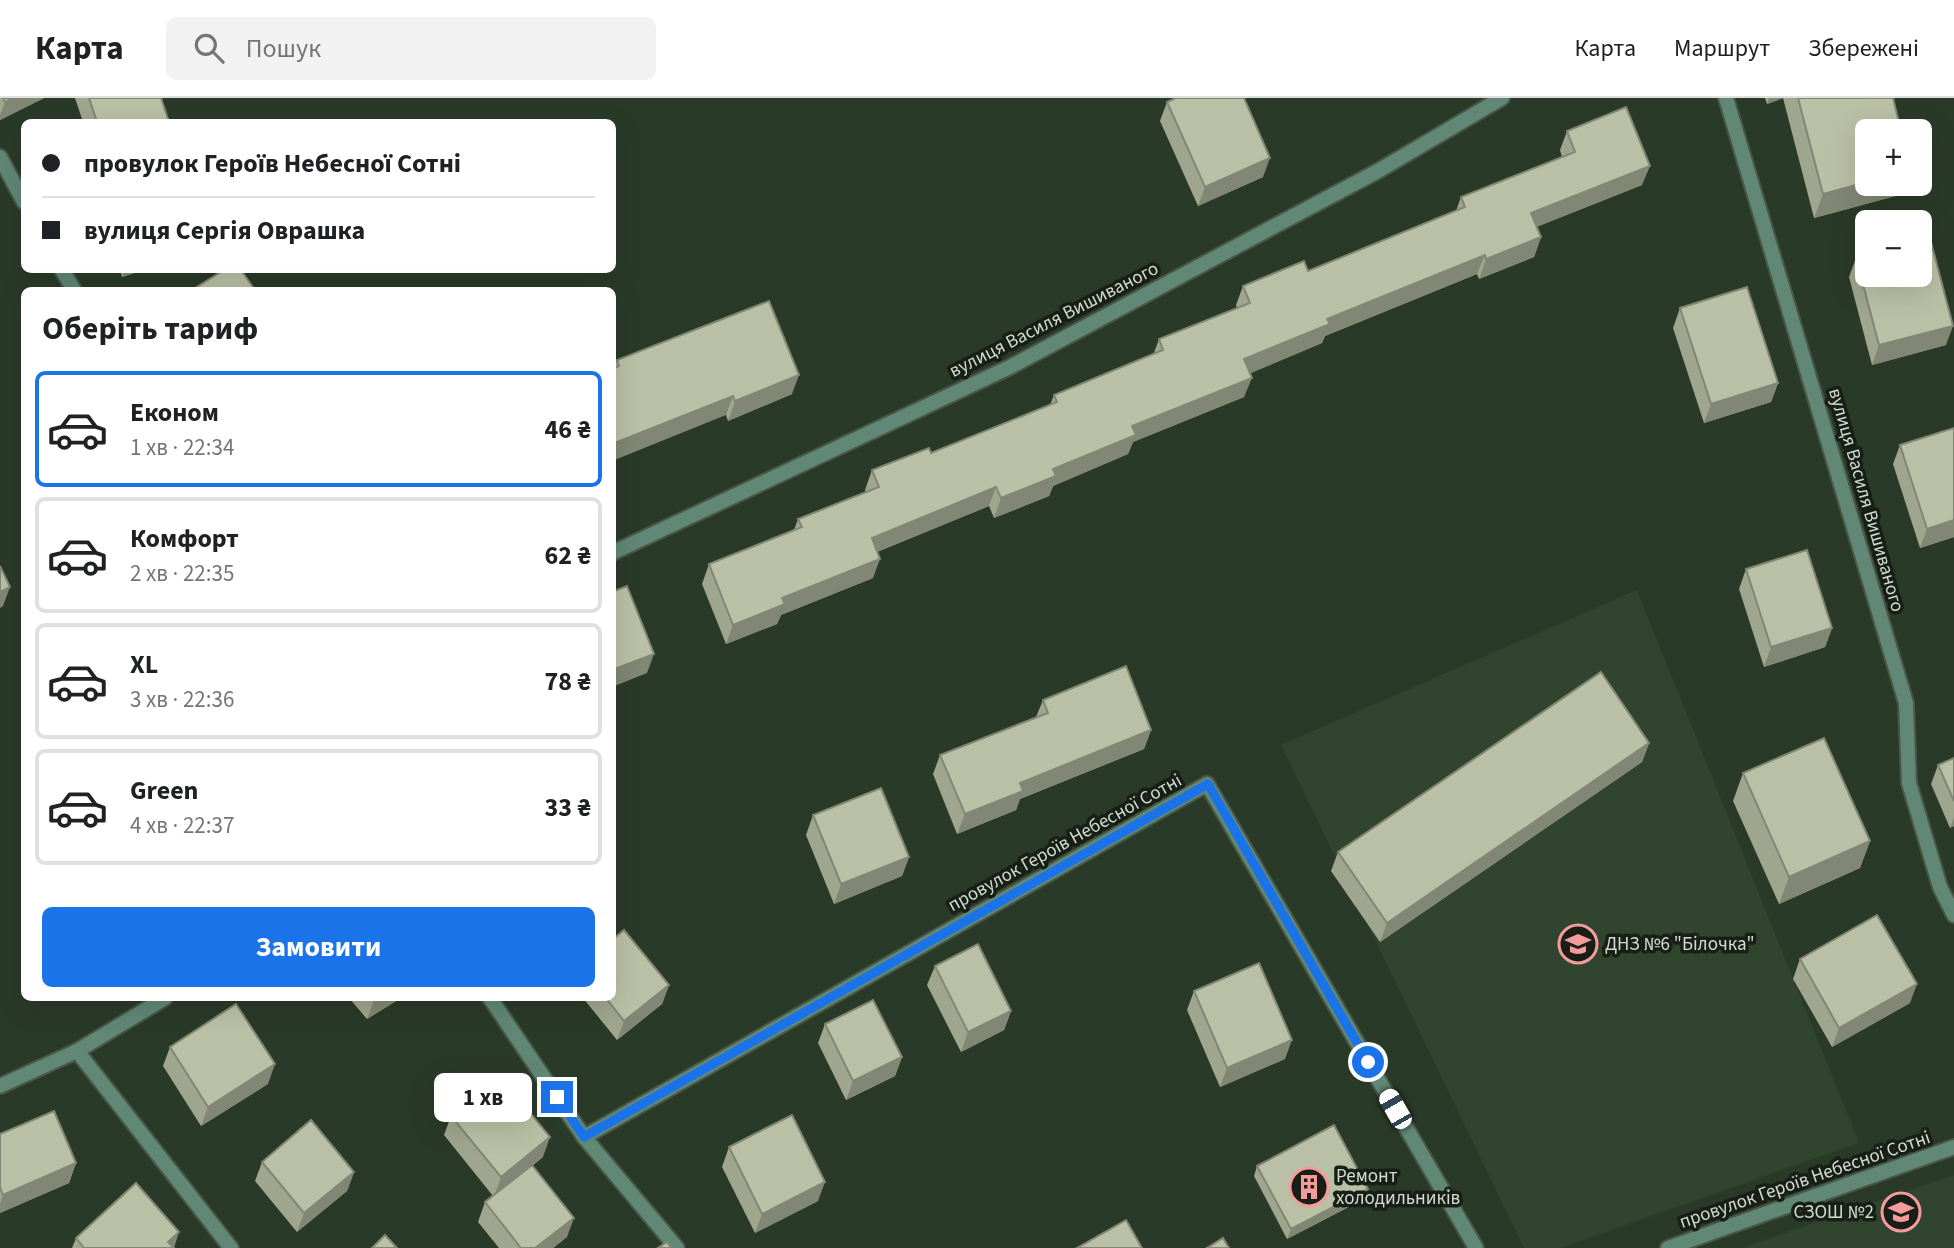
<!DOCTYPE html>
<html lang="uk">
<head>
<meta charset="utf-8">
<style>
	body { margin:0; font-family:"Source Sans 3",sans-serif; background:#f2f2f2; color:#202124; height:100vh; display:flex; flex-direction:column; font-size:26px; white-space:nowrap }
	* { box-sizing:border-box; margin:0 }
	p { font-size:23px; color:#757577 }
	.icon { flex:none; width:38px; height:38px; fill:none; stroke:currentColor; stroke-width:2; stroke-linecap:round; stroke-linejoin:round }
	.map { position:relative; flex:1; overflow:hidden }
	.drawer { position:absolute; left:21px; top:189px; width:595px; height:714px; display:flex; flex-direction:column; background:#fff; border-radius:10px; box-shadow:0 7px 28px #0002 }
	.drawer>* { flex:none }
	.top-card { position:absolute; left:21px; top:21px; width:595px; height:154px; border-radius:10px; box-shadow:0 7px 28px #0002; display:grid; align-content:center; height:154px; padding:0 21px; background:#fff }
	.buttons { position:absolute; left:1855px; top:21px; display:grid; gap:14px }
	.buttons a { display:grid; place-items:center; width:77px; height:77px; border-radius:10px; background:#fff; box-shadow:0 7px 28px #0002; font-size:35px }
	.end { position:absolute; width:32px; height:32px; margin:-16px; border:9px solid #1a73e8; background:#fff; box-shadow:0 0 0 4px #fff }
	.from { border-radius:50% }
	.bubble { position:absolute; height:49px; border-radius:10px; background:#fff; box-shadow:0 7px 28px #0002; font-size:23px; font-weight:700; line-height:49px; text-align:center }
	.car { position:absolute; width:21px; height:42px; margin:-21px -10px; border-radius:9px; box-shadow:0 0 5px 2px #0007; background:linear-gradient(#fff 24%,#345 0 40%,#fff 0 76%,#345 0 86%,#fff 0) }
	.top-card b { display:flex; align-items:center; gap:24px; height:66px; font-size:26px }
	.top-card b+b { border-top:2px solid #e0e0e0 }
	.top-card i { width:18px; height:18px; background:#202124 }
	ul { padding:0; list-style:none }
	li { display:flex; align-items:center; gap:21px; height:116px; margin:0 14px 10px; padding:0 7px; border:4px solid #e0e0e0; border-radius:10px }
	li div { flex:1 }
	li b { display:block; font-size:26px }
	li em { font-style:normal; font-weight:700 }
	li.current { border-color:#1a73e8 }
	li>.icon { width:63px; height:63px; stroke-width:1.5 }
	h2 { padding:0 21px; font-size:32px; line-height:84px }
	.button { display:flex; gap:14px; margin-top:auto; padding:14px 21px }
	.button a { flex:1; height:80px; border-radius:10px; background:#1a73e8; color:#fff; font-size:28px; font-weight:700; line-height:80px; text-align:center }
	header { display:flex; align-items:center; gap:42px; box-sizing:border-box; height:98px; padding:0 35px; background:#fff; border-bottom:2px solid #e0e0e0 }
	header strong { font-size:33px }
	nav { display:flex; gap:38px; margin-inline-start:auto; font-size:24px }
	.search { width:490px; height:63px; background:#f2f2f2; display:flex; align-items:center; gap:18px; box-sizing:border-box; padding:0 24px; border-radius:10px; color:#757577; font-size:26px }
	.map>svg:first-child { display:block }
	.built { fill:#31452e }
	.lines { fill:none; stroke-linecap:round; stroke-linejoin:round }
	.street-casing { stroke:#485746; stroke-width:18 }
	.street { stroke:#618776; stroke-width:14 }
	.wall { fill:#a0a58e }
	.shaded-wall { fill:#828674 }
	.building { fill:#bac0a5; stroke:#828674; stroke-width:2 }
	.route { stroke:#1a73e8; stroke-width:9 }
	.labels { text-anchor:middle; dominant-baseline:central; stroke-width:7; stroke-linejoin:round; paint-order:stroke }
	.street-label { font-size:19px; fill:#d2dbd0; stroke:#181f17 }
	.poi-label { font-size:19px; fill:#d2dbd0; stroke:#181f17; text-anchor:start }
</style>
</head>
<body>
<header>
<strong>Карта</strong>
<div class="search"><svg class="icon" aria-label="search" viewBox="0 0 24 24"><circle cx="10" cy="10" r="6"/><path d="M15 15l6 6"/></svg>Пошук</div>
<nav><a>Карта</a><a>Маршрут</a><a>Збережені</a></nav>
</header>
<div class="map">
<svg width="1954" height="1150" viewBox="0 0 1954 1150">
	<rect width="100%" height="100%" fill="#2a3a28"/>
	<g class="built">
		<polygon points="1637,492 1859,1045 1560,1150 1524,1150 1281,647"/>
		<polygon points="1954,1077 1954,1150 1741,1150"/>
	</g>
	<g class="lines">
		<defs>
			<g id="street">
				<polyline points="1726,0 1906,605 1909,685 1940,789 1954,817"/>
				<polyline points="0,59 24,104"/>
				<polyline points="62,172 74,192"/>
				<polyline points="612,455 1010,269 1378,73 1502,0"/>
				<polyline points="490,900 584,1039 677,1150"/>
				<polyline points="77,953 231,1150"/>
				<polyline points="0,988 77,953 165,900"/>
				<polyline points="584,1039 1207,686 1476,1150"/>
				<polyline points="1668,1150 1954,1049"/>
			</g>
		</defs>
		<use href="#street" class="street-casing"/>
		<use href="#street" class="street"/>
	</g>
	<g class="wall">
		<polygon points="0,0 44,0 0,22"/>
		<polygon points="75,0 161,0 169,24 83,24"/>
		<polygon points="1765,0 1893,0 1903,96 1814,120 1783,0 1767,6"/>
		<polygon points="1167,4 1263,79 1198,108 1160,23"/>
		<polygon points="1567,33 1642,87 1536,129 1541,139 1534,159 1479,181 1477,176 1325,238 1322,245 1250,275 1244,299 1133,344 1128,356 1053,388 1049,398 994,420 989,408 877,454 873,480 781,517 777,526 726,546 702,486 709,466 794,432 798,421 866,394 865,392 872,372 931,355 1050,307 1054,297 1154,255 1159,241 1237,210 1236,207 1243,188 1308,173 1456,113 1461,99 1562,59 1560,52"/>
		<polygon points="1856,160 1946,247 1872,267 1849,179"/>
		<polygon points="120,172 144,172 122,179"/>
		<polygon points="1680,210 1778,285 1771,304 1704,325 1673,230"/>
		<polygon points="617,262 792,296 728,323 726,317 614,270"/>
		<polygon points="1900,347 1954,439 1920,450 1893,366"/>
		<polygon points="1746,471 1832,530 1825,549 1764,569 1739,491"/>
		<polygon points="1043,602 1151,632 1144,651 1020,701 1016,712 957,736 933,676 940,657 1036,619"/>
		<polygon points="1649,645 1642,664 1380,844 1331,773 1338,754"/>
		<polygon points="1954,660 1954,728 1950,730 1931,686 1938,667"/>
		<polygon points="1743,675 1870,743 1860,770 1779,806 1733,703"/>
		<polygon points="813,717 909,759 902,778 834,806 806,737"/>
		<polygon points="1800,861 1910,905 1832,949 1793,881"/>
		<polygon points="935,868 1011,913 1004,932 961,954 927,887"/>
		<polygon points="669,887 662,906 617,942 583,900 612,900"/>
		<polygon points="1194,893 1285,961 1220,989 1187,912"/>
		<polygon points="349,900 401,900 367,921"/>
		<polygon points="825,926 902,959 895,978 846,1002 818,945"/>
		<polygon points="170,949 268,986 201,1028 163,968"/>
		<polygon points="451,1018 543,1059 532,1068 567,1139 553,1150 499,1150 478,1124 485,1104 493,1098 444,1037"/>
		<polygon points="0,1036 76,1065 69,1085 0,1115"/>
		<polygon points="729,1049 818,1103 755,1135 722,1069"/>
		<polygon points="262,1064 354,1074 347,1093 297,1134 255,1083"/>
		<polygon points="1257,1068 1368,1091 1364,1101 1287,1141 1254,1078"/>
		<polygon points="76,1140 174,1150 72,1150"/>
	</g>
	<g class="shaded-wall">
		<polygon points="12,0 44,0 0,22 0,17 5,4"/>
		<polygon points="1769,0 1783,0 1767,6"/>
		<polygon points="1270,60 1263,79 1198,108 1205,89"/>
		<polygon points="1650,68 1642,87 1524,134 1531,115"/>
		<polygon points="1867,84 1867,86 1906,86 1903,96 1814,120 1823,96"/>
		<polygon points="1541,139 1534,159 1479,181 1486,161"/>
		<polygon points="1485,157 1477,176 1325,238 1322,245 1237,281 1244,261 1327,221"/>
		<polygon points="125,172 144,172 122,179"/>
		<polygon points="1953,228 1946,247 1872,267 1879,247"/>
		<polygon points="799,277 792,296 728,323 735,303"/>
		<polygon points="1252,280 1244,299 1133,344 1128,356 1053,388 1049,398 994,420 1001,400 1132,328"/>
		<polygon points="1778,285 1771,304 1704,325 1711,306"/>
		<polygon points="733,298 726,317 612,363 612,346"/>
		<polygon points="996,389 989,408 865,459 872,440"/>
		<polygon points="1954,422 1954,439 1920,450 1927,431"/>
		<polygon points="880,461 873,480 781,517 777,526 726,546 733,527 782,500"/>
		<polygon points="10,489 3,508 0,510 0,494"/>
		<polygon points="1832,530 1825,549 1764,569 1771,549"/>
		<polygon points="654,556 647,575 612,589 612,572"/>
		<polygon points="1151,632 1144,651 1020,701 1016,712 957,736 965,716 1020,685"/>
		<polygon points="1649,645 1642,664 1380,844 1387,825"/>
		<polygon points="1954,719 1954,728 1950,730"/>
		<polygon points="1870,743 1860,770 1779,806 1789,779"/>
		<polygon points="909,759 902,778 834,806 841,786"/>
		<polygon points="1917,886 1910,905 1832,949 1839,930"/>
		<polygon points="669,887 662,906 617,942 624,923"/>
		<polygon points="378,900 401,900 367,921 374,902"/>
		<polygon points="1011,913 1004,932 961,954 968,934"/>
		<polygon points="1292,942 1285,961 1220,989 1227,970"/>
		<polygon points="902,959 895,978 846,1002 853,983"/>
		<polygon points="275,966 268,986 201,1028 208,1009"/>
		<polygon points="550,1039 543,1059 494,1099 501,1079"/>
		<polygon points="76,1065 69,1085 0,1115 0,1106 3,1097"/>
		<polygon points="354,1074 347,1093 297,1134 304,1115"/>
		<polygon points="825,1084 818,1103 755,1135 762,1116"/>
		<polygon points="1368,1091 1364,1101 1287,1141 1291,1131"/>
		<polygon points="574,1120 567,1139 553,1150 535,1150"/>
		<polygon points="179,1134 174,1150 168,1144"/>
	</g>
	<g class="building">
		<polygon points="3,0 12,0 5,4"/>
		<polygon points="89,0 161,0 169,24 97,24"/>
		<polygon points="1176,0 1244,0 1270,60 1205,89 1167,4"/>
		<polygon points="1798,0 1893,0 1901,33 1867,33 1867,84 1823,96"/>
		<polygon points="1626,9 1650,68 1531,115 1541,139 1486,161 1485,157 1327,221 1330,226 1244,261 1252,280 1132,328 1136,337 1053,371 1056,378 1001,400 996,389 872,440 880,461 782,500 785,506 733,527 709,466 802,429 798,421 879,389 872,372 929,350 931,355 1057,304 1054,297 1163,252 1159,241 1250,205 1243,188 1304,163 1308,173 1465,109 1461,99 1575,54 1567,33"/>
		<polygon points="1930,140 1953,228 1879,247 1856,160 1867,157 1867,177 1920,177 1920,143"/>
		<polygon points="224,172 241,172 255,192 192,192"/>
		<polygon points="1747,189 1778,285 1711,306 1680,210"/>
		<polygon points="769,203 799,277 735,303 733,298 612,346 612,271 619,268 617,262"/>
		<polygon points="1954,330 1954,422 1927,431 1900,347"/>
		<polygon points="1807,452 1832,530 1771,549 1746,471"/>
		<polygon points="0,468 10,489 0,494"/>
		<polygon points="627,488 654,556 612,572 612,494"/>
		<polygon points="1126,568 1151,632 1020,685 1023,693 965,716 940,657 1048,615 1043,602"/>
		<polygon points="1601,574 1649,645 1387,825 1338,754"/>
		<polygon points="1824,640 1870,743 1789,779 1743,675"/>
		<polygon points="1954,660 1954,703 1938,667"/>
		<polygon points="881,690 909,759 841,786 813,717"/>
		<polygon points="1877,817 1917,886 1839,930 1800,861"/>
		<polygon points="624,832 669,887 624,923 606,900 612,900 612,842"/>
		<polygon points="978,846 1011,913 968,934 935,868"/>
		<polygon points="1259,865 1292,942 1227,970 1194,893"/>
		<polygon points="873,902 902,959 853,983 825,926"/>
		<polygon points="236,906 275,966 208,1009 170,949"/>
		<polygon points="500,978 550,1039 501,1079 451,1018"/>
		<polygon points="54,1013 76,1065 3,1097 0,1089 0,1036"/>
		<polygon points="792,1017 825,1084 762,1116 729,1049"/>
		<polygon points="311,1022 354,1074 304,1115 262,1064"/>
		<polygon points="1334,1027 1368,1091 1291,1131 1257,1068"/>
		<polygon points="532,1067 574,1120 535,1150 521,1150 485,1104"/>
		<polygon points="136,1085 179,1134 168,1144 174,1150 84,1150 76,1140"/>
		<polygon points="1126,1122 1142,1150 1077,1150"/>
		<polygon points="385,1137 397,1150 372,1150"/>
		<polygon points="1223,1140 1229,1150 1207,1150"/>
		<polygon points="667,1144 671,1150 658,1150"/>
	</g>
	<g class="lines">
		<polyline class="route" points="557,999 584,1039 1208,686 1368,964"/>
	</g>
	<defs>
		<symbol id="school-ring" viewBox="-11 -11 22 22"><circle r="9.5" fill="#181f17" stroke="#f59b9c" stroke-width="1.5"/><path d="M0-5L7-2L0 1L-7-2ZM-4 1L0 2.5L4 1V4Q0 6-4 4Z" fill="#f59b9c"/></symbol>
		<symbol id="building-ring" viewBox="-11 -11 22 22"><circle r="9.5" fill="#181f17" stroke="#f59b9c" stroke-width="1.5"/><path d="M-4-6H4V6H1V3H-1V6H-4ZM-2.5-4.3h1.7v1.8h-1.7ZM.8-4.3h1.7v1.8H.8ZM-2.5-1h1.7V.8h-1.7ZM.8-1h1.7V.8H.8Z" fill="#f59b9c"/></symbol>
	</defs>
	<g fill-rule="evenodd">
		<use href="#school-ring" x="1556" y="824" width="44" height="44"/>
		<use href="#building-ring" x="1287" y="1067" width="44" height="44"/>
		<use href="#school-ring" x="1879" y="1092" width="44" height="44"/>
	</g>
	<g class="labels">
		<g class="street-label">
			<text transform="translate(1054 222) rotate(-27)">вулиця Василя Вишиваного</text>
			<text transform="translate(1866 402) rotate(74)">вулиця Василя Вишиваного</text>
			<text transform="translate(1065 745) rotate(-29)">провулок Героїв Небесної Сотні</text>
			<text transform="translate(1805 1082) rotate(-19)">провулок Героїв Небесної Сотні</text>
		</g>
		<g class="poi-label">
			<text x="1605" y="846">ДНЗ №6 "Білочка"</text>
			<text x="1336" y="1078">Ремонт<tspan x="1336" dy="22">холодильників</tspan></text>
			<text x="1874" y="1114" text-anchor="end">СЗОШ №2</text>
		</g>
	</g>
</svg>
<div class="buttons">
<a>+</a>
<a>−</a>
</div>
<i class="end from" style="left:1368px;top:964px"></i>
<i class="end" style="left:557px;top:999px"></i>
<div class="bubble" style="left:434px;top:975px;width:98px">1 хв</div>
<i class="car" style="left:1395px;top:1011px;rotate:330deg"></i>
<div class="top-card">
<b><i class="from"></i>провулок Героїв Небесної Сотні</b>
<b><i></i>вулиця Сергія Оврашка</b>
</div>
<section class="drawer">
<h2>Оберіть тариф</h2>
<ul>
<li class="current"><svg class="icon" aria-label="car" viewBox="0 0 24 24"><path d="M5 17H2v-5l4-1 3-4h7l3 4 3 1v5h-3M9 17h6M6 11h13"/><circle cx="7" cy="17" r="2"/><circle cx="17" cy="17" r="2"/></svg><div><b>Економ</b><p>1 хв · 22:34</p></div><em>46 ₴</em></li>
<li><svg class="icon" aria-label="car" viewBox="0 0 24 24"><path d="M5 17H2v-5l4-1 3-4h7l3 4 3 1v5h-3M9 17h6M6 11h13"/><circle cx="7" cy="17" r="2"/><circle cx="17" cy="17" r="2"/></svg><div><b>Комфорт</b><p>2 хв · 22:35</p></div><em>62 ₴</em></li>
<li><svg class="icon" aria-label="car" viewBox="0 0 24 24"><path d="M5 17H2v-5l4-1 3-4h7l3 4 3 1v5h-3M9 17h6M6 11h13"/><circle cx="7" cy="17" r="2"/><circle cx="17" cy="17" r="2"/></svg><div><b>XL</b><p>3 хв · 22:36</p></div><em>78 ₴</em></li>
<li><svg class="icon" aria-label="car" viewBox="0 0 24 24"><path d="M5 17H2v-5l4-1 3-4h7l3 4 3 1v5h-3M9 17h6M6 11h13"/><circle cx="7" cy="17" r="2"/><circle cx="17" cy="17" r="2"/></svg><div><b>Green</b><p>4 хв · 22:37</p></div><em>33 ₴</em></li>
</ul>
<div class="button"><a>Замовити</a></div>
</section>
</div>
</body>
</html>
